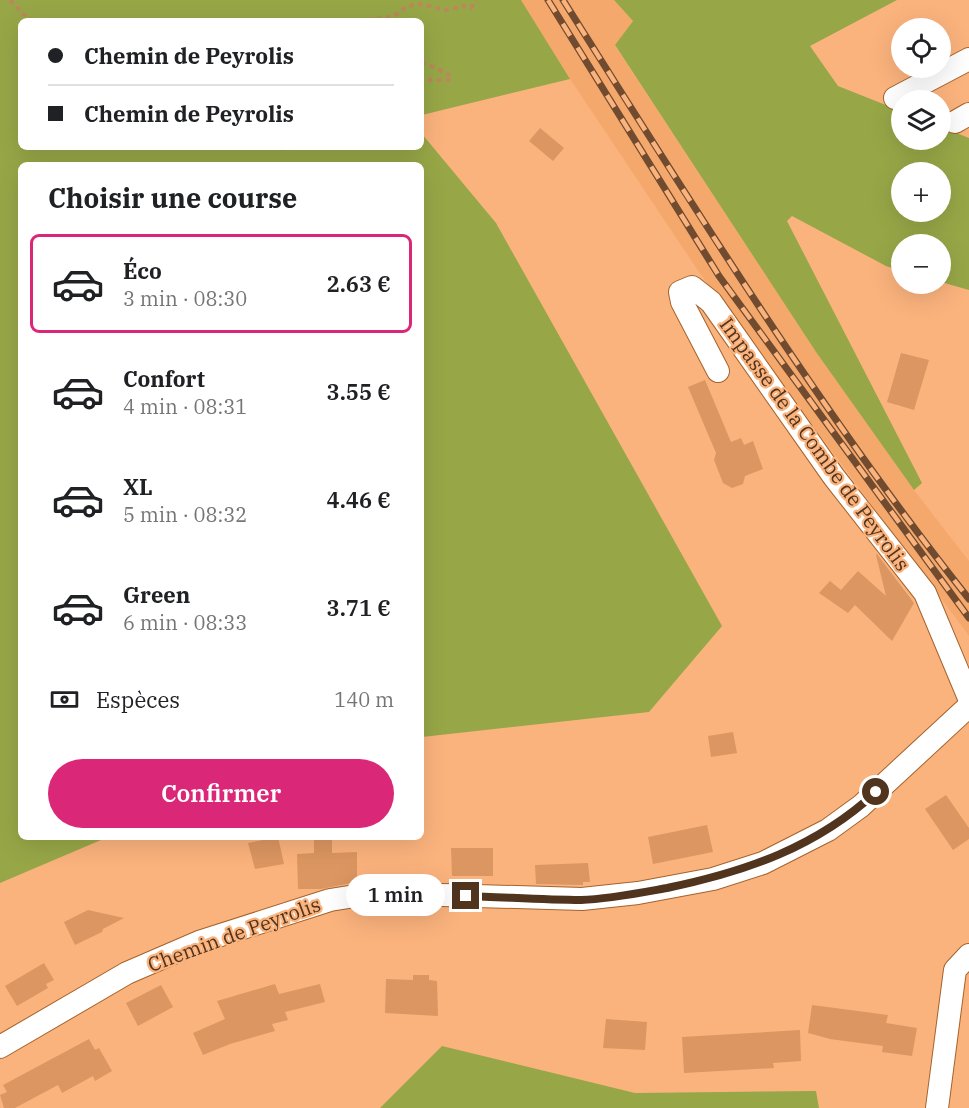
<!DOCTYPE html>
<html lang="fr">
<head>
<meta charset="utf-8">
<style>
	body { margin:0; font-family:"IBM Plex Serif",serif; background:#f6f6f6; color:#202124; height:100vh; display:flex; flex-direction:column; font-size:22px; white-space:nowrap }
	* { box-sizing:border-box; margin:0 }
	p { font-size:20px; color:#757577 }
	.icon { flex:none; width:33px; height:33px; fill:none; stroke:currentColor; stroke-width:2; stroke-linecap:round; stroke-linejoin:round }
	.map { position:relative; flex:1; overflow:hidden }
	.details { position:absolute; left:18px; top:162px; width:406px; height:678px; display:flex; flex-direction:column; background:#fff; border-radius:9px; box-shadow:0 6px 24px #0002 }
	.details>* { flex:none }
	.banner { position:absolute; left:18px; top:18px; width:406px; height:132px; border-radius:9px; box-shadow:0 6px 24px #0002; display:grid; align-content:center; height:132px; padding:0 30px; background:#fff }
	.fabs { position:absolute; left:891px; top:18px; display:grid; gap:12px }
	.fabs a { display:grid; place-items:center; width:60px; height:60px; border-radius:50%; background:#fff; box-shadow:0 6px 24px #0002; font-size:30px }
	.end { position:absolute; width:27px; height:27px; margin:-14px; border:8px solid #51341e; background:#fff; box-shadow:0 0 0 3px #fff }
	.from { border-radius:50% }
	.bubble { position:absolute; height:42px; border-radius:21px; background:#fff; box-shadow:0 6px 24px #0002; font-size:20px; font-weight:600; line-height:42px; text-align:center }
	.banner b { display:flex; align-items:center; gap:21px; height:57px; font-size:22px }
	.banner b+b { border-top:2px solid #e0e0e0 }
	.banner i { width:15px; height:15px; background:#202124 }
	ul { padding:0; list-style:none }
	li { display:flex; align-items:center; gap:18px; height:99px; margin:0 12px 9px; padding:0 18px; border:3px solid transparent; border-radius:9px }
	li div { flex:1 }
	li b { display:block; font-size:22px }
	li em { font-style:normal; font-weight:600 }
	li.on { border-color:#db2777 }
	li>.icon { width:54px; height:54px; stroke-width:1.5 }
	h2 { padding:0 30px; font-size:27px; line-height:72px }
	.pay { display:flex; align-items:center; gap:15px; height:66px; padding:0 30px; font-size:22px }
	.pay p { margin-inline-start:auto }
	.button { display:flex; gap:12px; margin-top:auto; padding:12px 30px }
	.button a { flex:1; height:69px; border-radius:36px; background:#db2777; color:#fff; font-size:24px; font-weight:600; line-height:69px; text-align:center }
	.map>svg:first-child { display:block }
	.built { fill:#f5a86c }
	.green { fill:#97a747; fill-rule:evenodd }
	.building { fill:#dc9661 }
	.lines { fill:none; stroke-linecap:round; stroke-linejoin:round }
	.minor-casing { stroke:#a4632c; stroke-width:24 }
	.path { stroke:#be865b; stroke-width:4; stroke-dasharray:4.5 4.5; stroke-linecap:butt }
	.minor { stroke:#fff; stroke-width:22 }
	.rail-casing { stroke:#704b2f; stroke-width:7 }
	.rail { stroke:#fbb37d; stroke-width:4.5; stroke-dasharray:14; stroke-linecap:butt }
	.route { stroke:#51341e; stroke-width:8 }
	.labels { text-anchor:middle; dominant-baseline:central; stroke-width:4.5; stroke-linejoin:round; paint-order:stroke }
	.street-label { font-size:20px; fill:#51341e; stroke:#fbb37d }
</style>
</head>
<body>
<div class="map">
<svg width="969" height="1108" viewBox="0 0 969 1108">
	<rect width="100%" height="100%" fill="#fbb37d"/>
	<polygon class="built" points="521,0 614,0 633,21 615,46 816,352 914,490 969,561 969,636 699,272 570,79"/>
	<g class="green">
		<polygon points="0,0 521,0 570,79 422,115 422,21 21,21 21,147 422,147 422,134 496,223 722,626 649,712 422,737 422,165 21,165 21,837 108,837 0,883"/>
		<path d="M614,0H897L810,46L838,86L901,111L902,140H940L941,127L969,138V290L941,282L940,244H902L901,271L886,266L792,216L787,221L922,483L914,490L816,352L615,45L633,21ZM902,172H940V212H902Z"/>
		<polygon points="442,1046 635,1093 816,1091 819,1108 380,1108"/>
	</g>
	<g class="building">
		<polygon points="540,128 564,148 553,161 529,141"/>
		<polygon points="901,353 929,360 914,410 887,402"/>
		<polygon points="705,380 731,442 741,438 744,445 753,441 763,469 745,476 743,484 732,488 723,483 714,460 716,453 688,387"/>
		<polygon points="877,554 914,603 892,641 855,605 848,613 819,593 830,581 841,590 858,571 886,596 876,555"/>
		<polygon points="733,732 737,753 711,757 708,736"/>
		<polygon points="946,795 969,828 969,839 953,850 925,809"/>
		<polygon points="707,825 713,852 653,864 648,837"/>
		<polygon points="278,837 284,864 255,869 248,843"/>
		<polygon points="314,837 332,837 332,853 357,852 357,882 321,889 298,889 297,854 314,853"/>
		<polygon points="451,848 493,848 493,876 452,876"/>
		<polygon points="588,863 590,882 583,882 583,885 536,884 535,865"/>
		<polygon points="88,910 124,918 103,929 102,932 75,945 64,922"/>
		<polygon points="44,963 54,980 46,984 48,988 17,1006 5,986"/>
		<polygon points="413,975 429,975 429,980 437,981 438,1016 385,1013 386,979 413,980"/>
		<polygon points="275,984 279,994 320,984 325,1002 285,1012 288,1020 272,1024 275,1031 230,1044 203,1055 193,1033 225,1019 217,1001"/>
		<polygon points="161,985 173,1007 138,1026 126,1003"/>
		<polygon points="812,1005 888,1015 886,1023 917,1028 912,1056 882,1052 883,1046 830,1039 808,1033"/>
		<polygon points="606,1019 647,1022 645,1050 603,1048"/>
		<polygon points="800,1030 801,1061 773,1063 774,1068 684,1073 682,1037"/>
		<polygon points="89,1039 95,1050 99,1048 112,1071 95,1081 93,1076 62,1093 58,1085 15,1108 4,1108 0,1095 7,1092 3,1085"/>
	</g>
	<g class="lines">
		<defs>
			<g id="minor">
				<polyline points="895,98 969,59"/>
				<polyline points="955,122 969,114"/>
				<polyline points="718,371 682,302 680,292 692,287 711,302 834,477 925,593 969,698"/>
				<polyline points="0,1047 127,973 199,942 330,900 374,893 582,899 638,893 713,879 763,863 828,830 861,806 969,706"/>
				<polyline points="937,1108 955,970 969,955"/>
			</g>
		</defs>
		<use href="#minor" class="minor-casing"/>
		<g class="path">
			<polyline points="10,0 28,19 41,21"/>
			<path d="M359,21C376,17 393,22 406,6L421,4L445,10L464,6L471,8L476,0"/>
			<polyline points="422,62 448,74 451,80 422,80"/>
			<polyline points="280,147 284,151 290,147"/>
		</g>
		<use href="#minor" class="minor"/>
		<defs>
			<g id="rail">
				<polyline points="548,0 719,276 969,618"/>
				<path d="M563,0C692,204 819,410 969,599"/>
			</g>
		</defs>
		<use href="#rail" class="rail-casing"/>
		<use href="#rail" class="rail"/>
	</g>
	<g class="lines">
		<path class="route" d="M466,896C504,897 543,900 581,900C609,899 639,893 667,888C745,872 817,847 876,792"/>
	</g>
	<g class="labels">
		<g class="street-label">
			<text transform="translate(815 444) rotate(54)">Impasse de la Combe de Peyrolis</text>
			<text transform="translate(234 934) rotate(-20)">Chemin de Peyrolis</text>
		</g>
	</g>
</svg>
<div class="fabs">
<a><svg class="icon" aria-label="locate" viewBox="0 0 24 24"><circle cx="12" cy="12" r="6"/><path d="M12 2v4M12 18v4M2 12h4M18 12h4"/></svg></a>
<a><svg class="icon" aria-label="layers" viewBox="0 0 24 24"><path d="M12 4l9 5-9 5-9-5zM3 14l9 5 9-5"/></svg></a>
<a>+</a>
<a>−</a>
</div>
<i class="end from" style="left:876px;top:792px"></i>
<i class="end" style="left:466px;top:896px"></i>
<div class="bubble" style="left:346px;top:874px;width:99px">1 min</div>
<div class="banner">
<b><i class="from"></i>Chemin de Peyrolis</b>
<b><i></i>Chemin de Peyrolis</b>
</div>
<section class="details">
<h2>Choisir une course</h2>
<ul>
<li class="on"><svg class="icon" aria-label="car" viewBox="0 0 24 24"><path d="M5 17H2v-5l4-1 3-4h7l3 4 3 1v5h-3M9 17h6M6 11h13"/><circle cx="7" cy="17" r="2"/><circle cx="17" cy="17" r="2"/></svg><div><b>Éco</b><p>3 min · 08:30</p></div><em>2.63 €</em></li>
<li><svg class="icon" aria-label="car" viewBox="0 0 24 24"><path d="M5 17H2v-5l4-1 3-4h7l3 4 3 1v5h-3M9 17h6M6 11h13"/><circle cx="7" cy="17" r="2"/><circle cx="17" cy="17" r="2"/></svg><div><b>Confort</b><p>4 min · 08:31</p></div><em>3.55 €</em></li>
<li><svg class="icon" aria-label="car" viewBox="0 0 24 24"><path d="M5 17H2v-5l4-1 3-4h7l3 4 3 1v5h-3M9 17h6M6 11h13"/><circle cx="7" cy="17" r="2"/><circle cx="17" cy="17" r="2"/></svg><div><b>XL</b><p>5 min · 08:32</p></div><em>4.46 €</em></li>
<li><svg class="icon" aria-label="car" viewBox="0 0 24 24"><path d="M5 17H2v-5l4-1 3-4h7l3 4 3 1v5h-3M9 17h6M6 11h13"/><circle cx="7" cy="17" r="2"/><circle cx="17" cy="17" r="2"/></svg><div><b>Green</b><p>6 min · 08:33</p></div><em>3.71 €</em></li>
</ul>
<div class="pay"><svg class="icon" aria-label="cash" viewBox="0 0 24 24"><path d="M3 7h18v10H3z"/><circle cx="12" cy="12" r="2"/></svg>Espèces<p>140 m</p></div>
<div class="button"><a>Confirmer</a></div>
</section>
</div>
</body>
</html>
